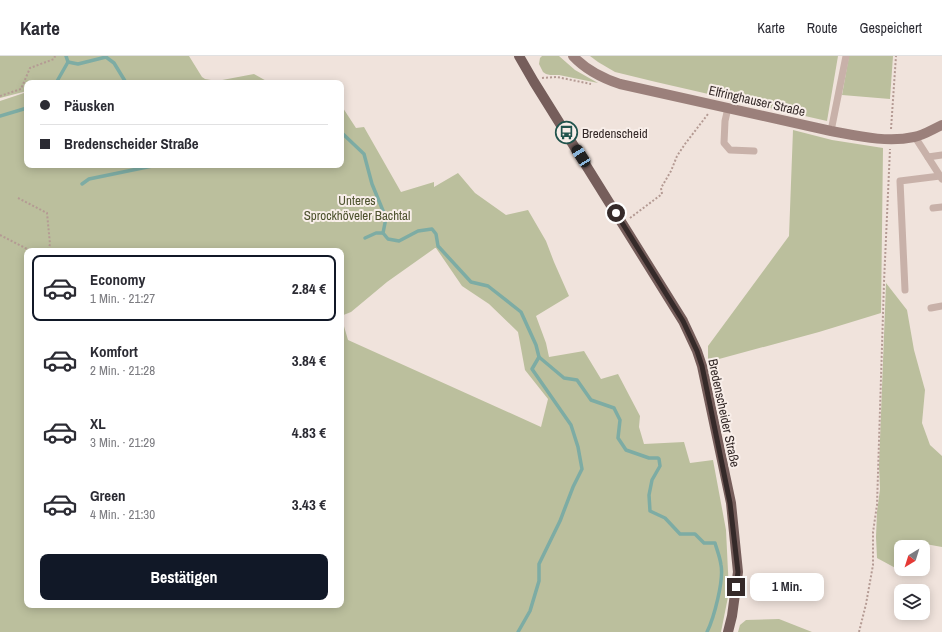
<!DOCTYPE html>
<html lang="de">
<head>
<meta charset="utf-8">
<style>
	body { margin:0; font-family:"Archivo Narrow",sans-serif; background:#f2f2f3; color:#2b2b33; height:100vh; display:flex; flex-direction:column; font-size:15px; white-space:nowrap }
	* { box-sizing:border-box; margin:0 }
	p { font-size:13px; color:#7c7c81 }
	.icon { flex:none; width:22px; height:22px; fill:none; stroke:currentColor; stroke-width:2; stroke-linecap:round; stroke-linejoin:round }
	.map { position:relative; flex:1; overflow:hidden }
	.drawer { position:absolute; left:24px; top:192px; width:320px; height:360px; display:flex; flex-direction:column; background:#fff; border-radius:8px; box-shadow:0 2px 10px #0003 }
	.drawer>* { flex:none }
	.guide { position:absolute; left:24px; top:24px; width:320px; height:88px; border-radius:8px; box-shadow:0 2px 10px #0003; display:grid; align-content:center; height:88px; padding:0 16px; background:#fff }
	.needle { width:26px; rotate:218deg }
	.buttons { position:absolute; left:894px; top:484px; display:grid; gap:8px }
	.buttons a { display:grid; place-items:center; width:36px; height:36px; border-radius:8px; background:#fff; box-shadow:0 2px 10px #0003; font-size:20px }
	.end { position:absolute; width:18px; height:18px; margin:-9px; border:5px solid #352a29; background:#fff; box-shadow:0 0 0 2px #fff }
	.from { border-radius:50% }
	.bubble { position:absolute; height:28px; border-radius:8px; background:#fff; box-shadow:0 2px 10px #0003; font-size:13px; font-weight:800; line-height:28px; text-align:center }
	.car { position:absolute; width:12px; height:24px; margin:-12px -6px; border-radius:5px; box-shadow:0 0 3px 1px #0007; background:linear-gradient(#222 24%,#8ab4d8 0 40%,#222 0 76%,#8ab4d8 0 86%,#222 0) }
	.guide b { display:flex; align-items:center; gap:14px; height:38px; font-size:15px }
	.guide b+b { border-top:1px solid #e1e1e2 }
	.guide i { width:10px; height:10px; background:#2b2b33 }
	ul { padding:7px 0 0; list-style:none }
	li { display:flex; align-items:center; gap:12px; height:66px; margin:0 8px 6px; padding:0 8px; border:2px solid transparent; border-radius:8px }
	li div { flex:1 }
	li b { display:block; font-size:15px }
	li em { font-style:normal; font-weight:800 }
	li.current { border-color:#111827 }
	li>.icon { width:36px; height:36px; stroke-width:1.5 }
	.button { display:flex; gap:8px; margin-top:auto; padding:8px 16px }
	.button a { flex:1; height:46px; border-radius:8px; background:#111827; color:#fff; font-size:16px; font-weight:800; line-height:46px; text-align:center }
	header { display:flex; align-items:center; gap:24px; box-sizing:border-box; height:56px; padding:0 20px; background:#fff; border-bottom:1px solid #e1e1e2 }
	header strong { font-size:19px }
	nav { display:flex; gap:22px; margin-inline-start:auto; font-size:14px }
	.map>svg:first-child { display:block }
	.green { fill:#bbbf9d; fill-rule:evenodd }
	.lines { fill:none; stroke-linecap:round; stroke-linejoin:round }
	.stream { stroke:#7daca4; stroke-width:3.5 }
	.path { stroke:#b49a93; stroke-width:2; stroke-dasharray:2 2; stroke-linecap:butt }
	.lane { stroke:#c8b1a9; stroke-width:7 }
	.secondary { stroke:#9b807b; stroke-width:10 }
	.primary { stroke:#765e5b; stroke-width:10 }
	.route { stroke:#352a29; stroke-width:5 }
	.labels { text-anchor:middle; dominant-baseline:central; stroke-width:4; stroke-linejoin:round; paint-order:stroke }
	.street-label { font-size:13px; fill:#352a29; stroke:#f8eee9 }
	.poi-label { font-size:13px; fill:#352a29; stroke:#f8eee9; text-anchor:start }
	.park-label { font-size:13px; fill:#4d522e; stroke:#f8eee9 }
</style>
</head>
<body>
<header>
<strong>Karte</strong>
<nav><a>Karte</a><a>Route</a><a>Gespeichert</a></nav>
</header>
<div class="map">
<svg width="942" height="576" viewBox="0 0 942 576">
	<rect width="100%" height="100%" fill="#f0e3dc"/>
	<g class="green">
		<polygon points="0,0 189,0 202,21 205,23 217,25 254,18 270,27 27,27 27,35 0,42"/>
		<polygon points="542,0 559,0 575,14 598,27 559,19 550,19 546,18 543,16 539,8 540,2"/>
		<polygon points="590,0 838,0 827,65 656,26 615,16 598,6"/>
		<polygon points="849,0 893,0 890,43 842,39"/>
		<path d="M27,36V109H341V49L356,72L364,71L401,136L434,126V131L458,117L475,137L506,159L528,154L546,185L554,206L569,240L536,260L546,287L549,301L584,295L601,323L618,318L640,360L639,371L644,388L684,386L690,407L713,404L726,474L729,536L721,576H0V45ZM435,192H436L462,230L489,248L518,276L525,314L548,343L541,371L348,284L341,260L351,256L387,226ZM27,195H341V549H27Z"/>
		<polygon points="793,74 832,84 883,92 881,257 819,276 708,306 708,290 789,180"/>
		<polygon points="886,227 907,254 914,294 925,334 922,367 930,389 942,400 942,491 909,485 907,491 901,491 901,515 877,502 876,481 877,456 880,433 879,410"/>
		<polygon points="779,563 812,576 738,576 740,569 746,564"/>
	</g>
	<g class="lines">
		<g class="stream">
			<polyline points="66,0 68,6 78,8 106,1 114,7 125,25 125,27"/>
			<polyline points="56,27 68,6"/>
			<polyline points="0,60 27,52"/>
			<path d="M341,77L343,78L364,98L372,128L386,162L383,177L388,183L399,185L418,175L432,173L436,178L438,190L471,226L488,230L521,256L536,289L539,301L564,322L577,324L591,344L614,352L620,364L618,382L626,394L649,402H658L659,403L660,410L652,424L649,439L650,455L665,462L680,478H695L704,487H715C717,494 720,501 721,509C724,524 714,562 707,576"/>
			<polyline points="82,128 89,123 157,109"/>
			<polyline points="365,182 376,177 383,177"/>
			<polyline points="518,576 530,555 539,525 539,508 560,465 573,431 582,413 578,391 571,369 532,313 539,301"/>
		</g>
		<g class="path">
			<polyline points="542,22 557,21 591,28"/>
			<polyline points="0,40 21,33 30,12 54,3 55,0"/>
			<polyline points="891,73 896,0"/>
			<polyline points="18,142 47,157 50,188 48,195"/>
			<polyline points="630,162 662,138 661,132 671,115 677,100 685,88 708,58"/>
			<polyline points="0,179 31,195"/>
			<polyline points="859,576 866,548 873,509 873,476 877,449 884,226 890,93"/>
		</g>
		<g class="lane">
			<polyline points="728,52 725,65 724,87 730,94 754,95"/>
			<polyline points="831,75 846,0"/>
			<polyline points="915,81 942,123"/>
			<polyline points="928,101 942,99"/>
			<polyline points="933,152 942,151"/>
			<polyline points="905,234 900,125 940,120"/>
			<polyline points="931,252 942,250"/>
		</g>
		<path class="secondary" d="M573,0C586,14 602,22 620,28L831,75C858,80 887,87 914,81C924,79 933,73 942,69"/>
		<polyline class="primary" points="519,0 534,26 683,265 697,295 702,310 731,447 738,516 732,560 728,576"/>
	</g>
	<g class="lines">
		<polyline class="route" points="616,157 683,265 697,295 702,310 730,447 738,516 736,531"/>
	</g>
	<defs>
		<symbol id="bus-ring" viewBox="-11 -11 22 22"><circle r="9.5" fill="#f8eee9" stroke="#21544d" stroke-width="1.5"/><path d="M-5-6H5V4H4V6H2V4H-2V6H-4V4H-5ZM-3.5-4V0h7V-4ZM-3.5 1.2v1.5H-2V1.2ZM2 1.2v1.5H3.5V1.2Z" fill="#21544d"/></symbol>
	</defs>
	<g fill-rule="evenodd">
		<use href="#bus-ring" x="554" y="64" width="25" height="25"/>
	</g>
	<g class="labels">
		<g class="street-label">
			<text transform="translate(757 45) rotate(13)">Elfringhauser Straße</text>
			<text transform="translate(724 357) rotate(78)">Bredenscheider Straße</text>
		</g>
		<g class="poi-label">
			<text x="582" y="77">Bredenscheid</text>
		</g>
		<g class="park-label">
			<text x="357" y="144">Unteres<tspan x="357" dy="15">Sprockhöveler Bachtal</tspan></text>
		</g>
	</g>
</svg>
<div class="buttons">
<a><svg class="needle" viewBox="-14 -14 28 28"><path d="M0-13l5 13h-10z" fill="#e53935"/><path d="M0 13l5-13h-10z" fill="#7c7c81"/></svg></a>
<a><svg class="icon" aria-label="layers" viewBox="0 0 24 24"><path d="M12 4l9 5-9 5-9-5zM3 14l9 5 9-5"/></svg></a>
</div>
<i class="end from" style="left:616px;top:157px"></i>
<i class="end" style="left:736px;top:531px"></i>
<div class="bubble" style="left:750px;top:517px;width:74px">1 Min.</div>
<i class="car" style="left:581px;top:100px;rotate:328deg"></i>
<div class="guide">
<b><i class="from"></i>Päusken</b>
<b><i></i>Bredenscheider Straße</b>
</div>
<section class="drawer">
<ul>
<li class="current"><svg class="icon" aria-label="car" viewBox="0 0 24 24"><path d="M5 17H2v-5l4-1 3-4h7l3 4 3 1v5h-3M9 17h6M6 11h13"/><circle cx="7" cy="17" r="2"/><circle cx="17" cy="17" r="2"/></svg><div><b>Economy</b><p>1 Min. · 21:27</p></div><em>2.84 €</em></li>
<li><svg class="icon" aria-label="car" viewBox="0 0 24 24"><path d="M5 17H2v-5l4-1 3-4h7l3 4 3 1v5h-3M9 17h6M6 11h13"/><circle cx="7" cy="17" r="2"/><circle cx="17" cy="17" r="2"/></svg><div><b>Komfort</b><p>2 Min. · 21:28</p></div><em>3.84 €</em></li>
<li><svg class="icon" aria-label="car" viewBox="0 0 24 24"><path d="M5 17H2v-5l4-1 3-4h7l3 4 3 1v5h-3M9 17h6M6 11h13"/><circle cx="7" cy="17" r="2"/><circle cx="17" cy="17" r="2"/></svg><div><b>XL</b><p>3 Min. · 21:29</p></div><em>4.83 €</em></li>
<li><svg class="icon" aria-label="car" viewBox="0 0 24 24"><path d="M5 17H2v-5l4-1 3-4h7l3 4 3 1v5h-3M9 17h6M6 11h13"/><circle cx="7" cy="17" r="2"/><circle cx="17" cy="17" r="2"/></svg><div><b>Green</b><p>4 Min. · 21:30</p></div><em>3.43 €</em></li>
</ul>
<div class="button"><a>Bestätigen</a></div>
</section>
</div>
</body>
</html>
